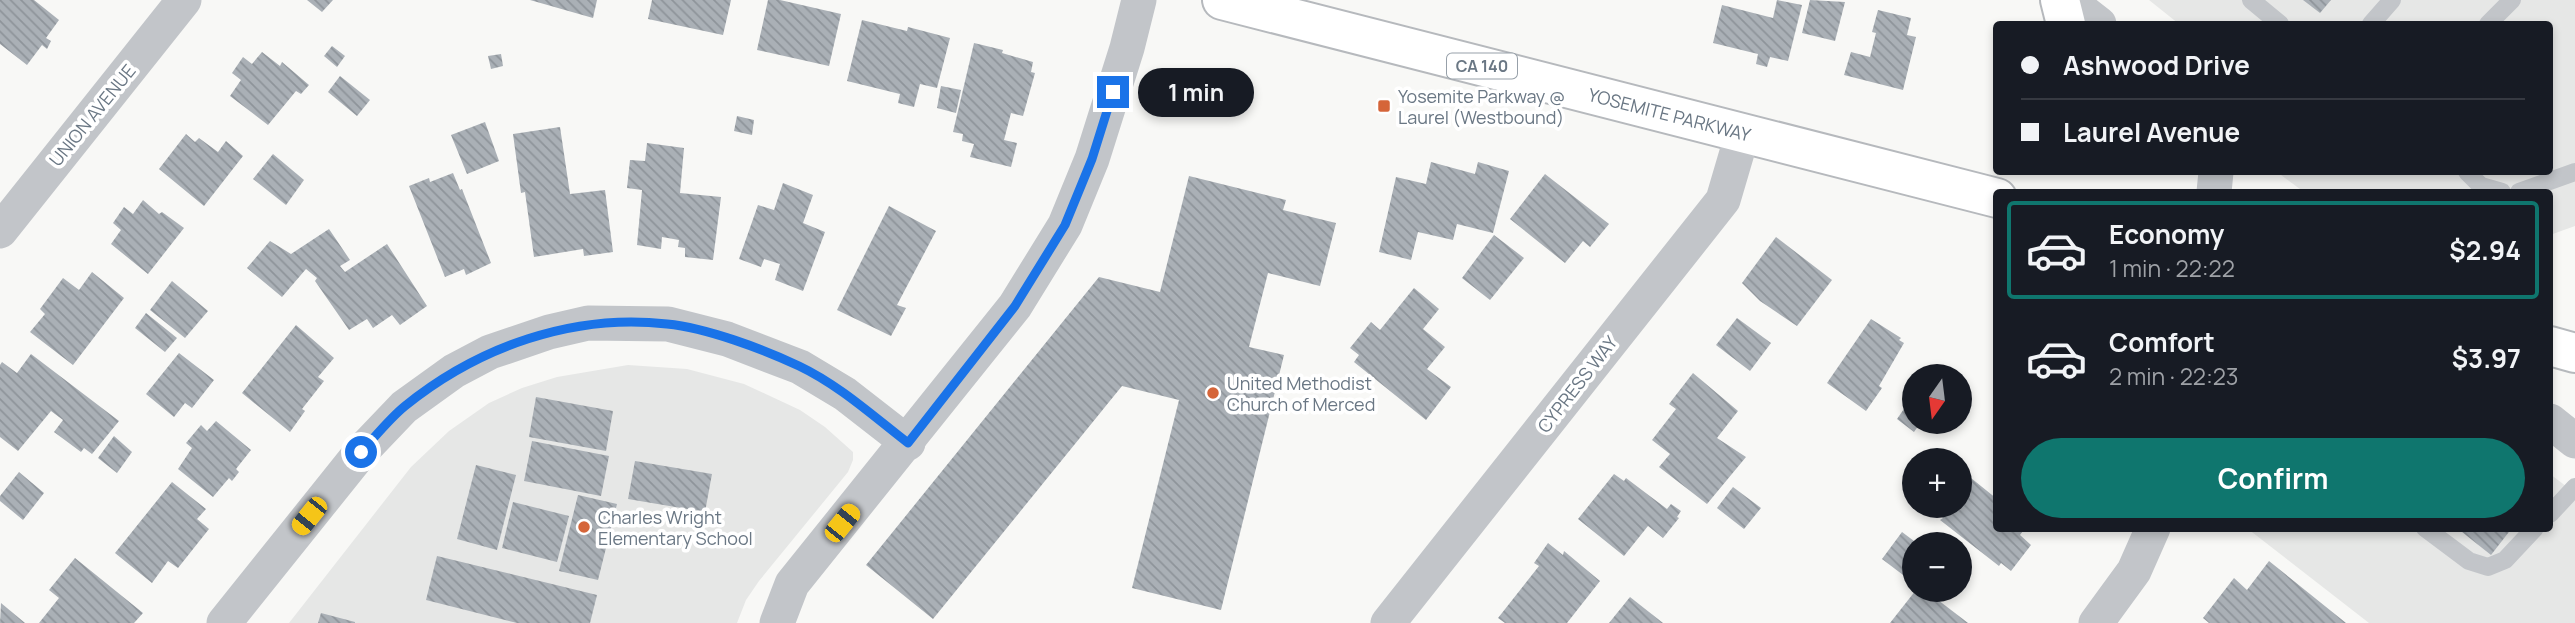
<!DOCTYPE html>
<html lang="en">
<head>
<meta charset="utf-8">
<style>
	body { margin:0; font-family:Manrope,sans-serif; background:#20242c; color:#f1f3f6; height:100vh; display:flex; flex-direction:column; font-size:26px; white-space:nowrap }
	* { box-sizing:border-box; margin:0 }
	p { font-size:23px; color:#9ea1a6 }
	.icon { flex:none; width:38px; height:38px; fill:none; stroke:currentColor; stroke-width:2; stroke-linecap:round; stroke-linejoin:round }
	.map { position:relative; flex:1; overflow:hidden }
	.details { position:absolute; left:1993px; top:189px; width:560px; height:343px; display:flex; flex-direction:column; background:#171b24; border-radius:7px; box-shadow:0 4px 10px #0003 }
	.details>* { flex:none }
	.banner { position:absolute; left:1993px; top:21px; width:560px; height:154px; border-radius:7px; box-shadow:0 4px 10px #0003; display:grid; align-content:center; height:154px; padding:0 28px; background:#171b24 }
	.needle { width:46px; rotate:194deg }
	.controls { position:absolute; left:1902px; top:364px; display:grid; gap:14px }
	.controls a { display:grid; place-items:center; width:70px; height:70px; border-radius:50%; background:#171b24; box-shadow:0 4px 10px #0003; font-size:35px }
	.end { position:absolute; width:32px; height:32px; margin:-16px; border:9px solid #1a73e8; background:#fff; box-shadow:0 0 0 4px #fff }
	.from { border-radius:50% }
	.bubble { position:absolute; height:49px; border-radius:24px; background:#171b24; box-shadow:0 4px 10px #0003; font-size:23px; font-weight:700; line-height:49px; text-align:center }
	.car { position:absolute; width:21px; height:42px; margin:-21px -10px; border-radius:9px; box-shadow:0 0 5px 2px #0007; background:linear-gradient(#f5c518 24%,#345 0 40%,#f5c518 0 76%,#345 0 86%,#f5c518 0) }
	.banner b { display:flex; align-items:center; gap:24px; height:66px; font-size:26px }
	.banner b+b { border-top:2px solid #363941 }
	.banner i { width:18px; height:18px; background:#f1f3f6 }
	ul { padding:12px 0 0; list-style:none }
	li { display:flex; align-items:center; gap:21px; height:98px; margin:0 14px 10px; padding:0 14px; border:4px solid transparent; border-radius:7px }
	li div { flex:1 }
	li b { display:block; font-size:26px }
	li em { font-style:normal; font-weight:700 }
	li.on { border-color:#0f766e }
	li>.icon { width:63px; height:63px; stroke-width:1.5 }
	.button { display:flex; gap:14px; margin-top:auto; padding:14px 28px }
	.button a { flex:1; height:80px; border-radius:42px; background:#0f766e; color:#fff; font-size:28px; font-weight:700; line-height:80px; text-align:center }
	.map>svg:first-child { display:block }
	.built { fill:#e6e7e6 }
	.building { fill:url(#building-back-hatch) }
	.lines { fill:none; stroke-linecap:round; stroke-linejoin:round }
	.primary-casing { stroke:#b6b9bd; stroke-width:42 }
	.lane { stroke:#c2c5c9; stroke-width:18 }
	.street { stroke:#c2c5c9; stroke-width:35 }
	.primary { stroke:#fff; stroke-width:38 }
	.route { stroke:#1a73e8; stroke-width:9 }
	.poi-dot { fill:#d56539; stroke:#fff; stroke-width:2.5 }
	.labels { text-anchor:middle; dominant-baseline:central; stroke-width:7; stroke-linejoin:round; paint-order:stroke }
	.shield { fill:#fff; stroke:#97a0a9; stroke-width:2 }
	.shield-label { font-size:16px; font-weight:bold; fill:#6a7784 }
	.poi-label { font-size:18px; fill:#6a7784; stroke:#fff; text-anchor:start }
	.street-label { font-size:18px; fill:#6a7784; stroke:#fff }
</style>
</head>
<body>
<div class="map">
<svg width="2575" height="623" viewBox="0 0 2575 623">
	<defs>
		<pattern id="building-back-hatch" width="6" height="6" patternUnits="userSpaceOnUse" patternTransform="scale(1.75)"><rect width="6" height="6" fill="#aab0b6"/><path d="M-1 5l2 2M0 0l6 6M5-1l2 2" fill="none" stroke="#8e949a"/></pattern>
	</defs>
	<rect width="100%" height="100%" fill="#f8f8f6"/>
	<g class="built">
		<polygon points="2149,0 2575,0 2575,226 2550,235 2550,192 2304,192 2277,172 2550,172 2550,24 2179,24"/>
		<polygon points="628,365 687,369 744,384 800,410 825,427 853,452 853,460 848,472 759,581 746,600 737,623 289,623 411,467 449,431 489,403 522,388 557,377"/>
		<polygon points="2550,474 2575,493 2575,623 2369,623 2248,529 2550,528"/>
	</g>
	<g class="building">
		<polygon points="0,0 34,0 59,20 46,38 51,41 47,49 42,45 27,65 0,44"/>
		<polygon points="307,0 333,0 322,12"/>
		<polygon points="530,0 597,0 593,18"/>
		<polygon points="652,0 731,0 723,35 648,19"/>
		<polygon points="768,0 780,0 841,14 829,66 757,50"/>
		<polygon points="1777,0 1802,5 1788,61 1770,57 1767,67 1756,64 1758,54 1713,43 1722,5 1773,18"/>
		<polygon points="1810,0 1845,2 1835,41 1802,33"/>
		<polygon points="2303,0 2331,0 2320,13"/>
		<polygon points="1878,10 1911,18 1907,35 1916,37 1903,90 1844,75 1851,52 1870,57 1876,33 1872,32"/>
		<polygon points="862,20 907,31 908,27 950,38 937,88 920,84 914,107 898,103 900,94 847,81"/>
		<polygon points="974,43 1003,50 1002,53 1033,62 1031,72 1035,73 1023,116 1011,113 1004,140 1017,143 1011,167 970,157 974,144 962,141 963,134 953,132"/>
		<polygon points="332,46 345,56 337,67 324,56"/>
		<polygon points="262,52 280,66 282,62 309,85 301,94 296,91 268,125 230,96 241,80 232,73 243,57 252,64"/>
		<polygon points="501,54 503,66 491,69 488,56"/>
		<polygon points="340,76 370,100 357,116 328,92"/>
		<polygon points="941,86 961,90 956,113 937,108"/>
		<polygon points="737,116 754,120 752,135 734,131"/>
		<polygon points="485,122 499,161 467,174 451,135"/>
		<polygon points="560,127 570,194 605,190 613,252 584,256 583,249 534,257 525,192 521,193 513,134"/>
		<polygon points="186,134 195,142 199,138 218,152 226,141 243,156 204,206 159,169"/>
		<polygon points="647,143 684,148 680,193 721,197 713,260 685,257 685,248 678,247 679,240 662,237 661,249 637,245 642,190 627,188 630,160 645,161"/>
		<polygon points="273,154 304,180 286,205 253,179"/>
		<polygon points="1431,162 1475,174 1478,162 1509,171 1493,233 1457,224 1453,240 1418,232 1411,260 1379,252 1396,177 1426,184"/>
		<polygon points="453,173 460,190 462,189 491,263 466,275 464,269 445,277 409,186 429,178 430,182"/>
		<polygon points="1545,174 1609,224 1590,247 1583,241 1565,263 1510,219"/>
		<polygon points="1189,176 1286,200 1283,210 1336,223 1320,286 1268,273 1249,347 1284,355 1221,610 1132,588 1179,400 1122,386 933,619 866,565 1099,277 1160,292"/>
		<polygon points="783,183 813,195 803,223 825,232 803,291 775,280 780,264 764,259 761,267 739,259 758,205 774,210"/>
		<polygon points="143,200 159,214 162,212 184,228 148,274 111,244 121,230 113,223 124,207 133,214"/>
		<polygon points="889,206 936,231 897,305 906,308 891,336 837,310"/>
		<polygon points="329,229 350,260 340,266 345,272 387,244 427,306 400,325 392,315 373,328 367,319 349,330 315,281 317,278 306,269 282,297 247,268 270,241 291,254"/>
		<polygon points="1494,235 1524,258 1490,300 1462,278"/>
		<polygon points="1776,237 1832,280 1797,326 1760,301 1742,283"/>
		<polygon points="92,272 124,298 73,365 30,332 45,314 40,309 63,278 79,290"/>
		<polygon points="172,281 208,311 185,338 150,310"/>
		<polygon points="1414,288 1439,309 1423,329 1445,347 1427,369 1451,387 1426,420 1354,362 1359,355 1350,348 1371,322 1380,330"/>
		<polygon points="146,313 177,338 165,352 135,328"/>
		<polygon points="1737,318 1771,343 1750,371 1716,345"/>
		<polygon points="1871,319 1901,338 1899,340 1904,343 1879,386 1882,388 1866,411 1827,383"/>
		<polygon points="296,325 334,358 318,377 324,381 302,409 305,411 290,432 242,393"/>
		<polygon points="179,353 214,380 192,408 185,403 174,417 146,394"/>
		<polygon points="31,354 119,421 92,454 84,448 81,452 54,432 63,420 51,411 18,451 0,437 0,365 2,362 17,373"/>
		<polygon points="1693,373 1738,411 1717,438 1746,457 1707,504 1659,467 1670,454 1652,440 1676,409 1669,404"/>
		<polygon points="536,397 613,411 606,451 529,437"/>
		<polygon points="1908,403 1914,408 1914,422 1921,422 1914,432 1897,419"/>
		<polygon points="216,421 251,450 236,469 239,472 232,481 229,478 213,497 178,469 192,448 186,443 201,425 207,431"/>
		<polygon points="114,436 132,452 117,473 98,458"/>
		<polygon points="532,441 609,456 601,496 524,481"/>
		<polygon points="635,461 712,474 705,512 628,499"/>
		<polygon points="476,465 516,475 497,550 457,539"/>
		<polygon points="19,472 44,493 23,520 0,501 0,496"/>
		<polygon points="1614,474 1624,481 1626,478 1667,509 1671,504 1681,511 1677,517 1679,518 1663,538 1648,526 1624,556 1578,519"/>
		<polygon points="1971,478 1997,499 1997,528 2025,528 2020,535 2031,545 2011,571 2001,563 1999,566 1940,520 1943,518 1933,510 1936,506 1960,506 1960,486 1964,489"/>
		<polygon points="172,482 206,509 197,519 209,529 178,568 168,561 152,583 115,553"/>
		<polygon points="1733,487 1761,508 1744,529 1717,508"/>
		<polygon points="578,495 617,504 598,580 559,571"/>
		<polygon points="513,502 569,516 557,562 502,548"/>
		<polygon points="2457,528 2512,528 2491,555"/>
		<polygon points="1902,532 1918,544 1914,544 1914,576 1911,581 1882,559"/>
		<polygon points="1548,543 1563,555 1564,551 1600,581 1567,623 1505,623 1498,618 1539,566 1534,563"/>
		<polygon points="437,556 597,595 590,623 517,623 426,600"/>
		<polygon points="75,558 143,613 134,623 39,623 59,598 49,590"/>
		<polygon points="2269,561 2346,623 2209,623 2203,618 2234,578 2247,590"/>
		<polygon points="1916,590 1925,590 1968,623 1890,623"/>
		<polygon points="1630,597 1663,623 1609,623"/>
		<polygon points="1,603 25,623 0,623"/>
		<polygon points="321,613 355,622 355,623 318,623"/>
	</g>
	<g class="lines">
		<defs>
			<g id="primary">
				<path id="s1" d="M1222,0L1997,198"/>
				<polyline points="2060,0 2066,24"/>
				<polyline points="2550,346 2575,353"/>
			</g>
		</defs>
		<use href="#primary" class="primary-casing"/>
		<g class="lane">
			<polyline points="2251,0 2280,24"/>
			<polyline points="2371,24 2392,0"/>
			<polyline points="2488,24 2512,0"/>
			<polyline points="2467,172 2481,186 2502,192"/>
			<polyline points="2519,192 2575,172"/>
			<polyline points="2550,514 2575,487"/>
			<polyline points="2425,528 2469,561 2488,567 2505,560 2535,528"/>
		</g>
		<g class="street">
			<polyline points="2068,0 2099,24"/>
			<polyline points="2214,192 2216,172"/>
			<polyline points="0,231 184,0"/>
			<polyline points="2550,421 2575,441"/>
			<polyline points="224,623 361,452 404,407 454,371 490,352 549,332 588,323 668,324 727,339 800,367 845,394 908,443"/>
			<polyline points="777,623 792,584 1015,306 1065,225 1092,159 1127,48 1139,0"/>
			<polyline points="1388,623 1723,200 1743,132"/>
			<polyline points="2096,623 2134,571 2153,528"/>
		</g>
		<use href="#primary" class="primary"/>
	</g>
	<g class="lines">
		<path class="route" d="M361,452C375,437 389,419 405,406C478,347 573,313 667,324C707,328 763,349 799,366C839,385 873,416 908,443L1015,306L1065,225L1092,159L1113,92"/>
	</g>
	<g class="poi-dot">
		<rect x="1377" y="99" width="14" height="14" rx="3.5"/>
		<circle cx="1213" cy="393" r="7"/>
		<circle cx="584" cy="527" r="7"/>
	</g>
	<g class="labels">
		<rect class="shield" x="1447" y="53.5" width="70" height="25" rx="5"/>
		<g class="shield-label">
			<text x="1482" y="66">CA 140</text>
		</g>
		<g class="poi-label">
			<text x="1398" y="96">Yosemite Parkway @<tspan x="1398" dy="21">Laurel (Westbound)</tspan></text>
			<text x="1227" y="383">United Methodist<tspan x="1227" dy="21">Church of Merced</tspan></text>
			<text x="598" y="517">Charles Wright<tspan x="598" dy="21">Elementary School</tspan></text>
		</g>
		<g class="street-label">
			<text stroke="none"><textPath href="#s1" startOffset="462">YOSEMITE PARKWAY</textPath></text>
			<text transform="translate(92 115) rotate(-51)">UNION AVENUE</text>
			<text transform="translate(1577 384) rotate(-52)">CYPRESS WAY</text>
		</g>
	</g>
</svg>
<div class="controls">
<a><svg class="needle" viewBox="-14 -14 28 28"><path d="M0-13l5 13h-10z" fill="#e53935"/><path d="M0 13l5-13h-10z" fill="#9ea1a6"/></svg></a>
<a>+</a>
<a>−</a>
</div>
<i class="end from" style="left:361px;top:452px"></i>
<i class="end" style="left:1113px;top:92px"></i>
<div class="bubble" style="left:1138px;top:68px;width:116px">1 min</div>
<i class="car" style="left:309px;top:516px;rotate:219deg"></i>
<i class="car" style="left:842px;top:523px;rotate:39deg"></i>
<div class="banner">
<b><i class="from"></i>Ashwood Drive</b>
<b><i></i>Laurel Avenue</b>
</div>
<section class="details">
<ul>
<li class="on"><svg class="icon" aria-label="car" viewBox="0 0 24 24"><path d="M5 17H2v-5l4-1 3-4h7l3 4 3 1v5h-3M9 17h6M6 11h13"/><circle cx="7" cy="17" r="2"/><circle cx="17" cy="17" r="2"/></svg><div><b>Economy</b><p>1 min · 22:22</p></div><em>$2.94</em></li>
<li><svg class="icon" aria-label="car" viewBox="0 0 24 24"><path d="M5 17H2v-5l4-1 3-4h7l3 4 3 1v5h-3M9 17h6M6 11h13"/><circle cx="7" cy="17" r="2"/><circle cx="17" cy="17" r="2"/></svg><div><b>Comfort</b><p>2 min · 22:23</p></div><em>$3.97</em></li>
</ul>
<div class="button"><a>Confirm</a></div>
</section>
</div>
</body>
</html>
